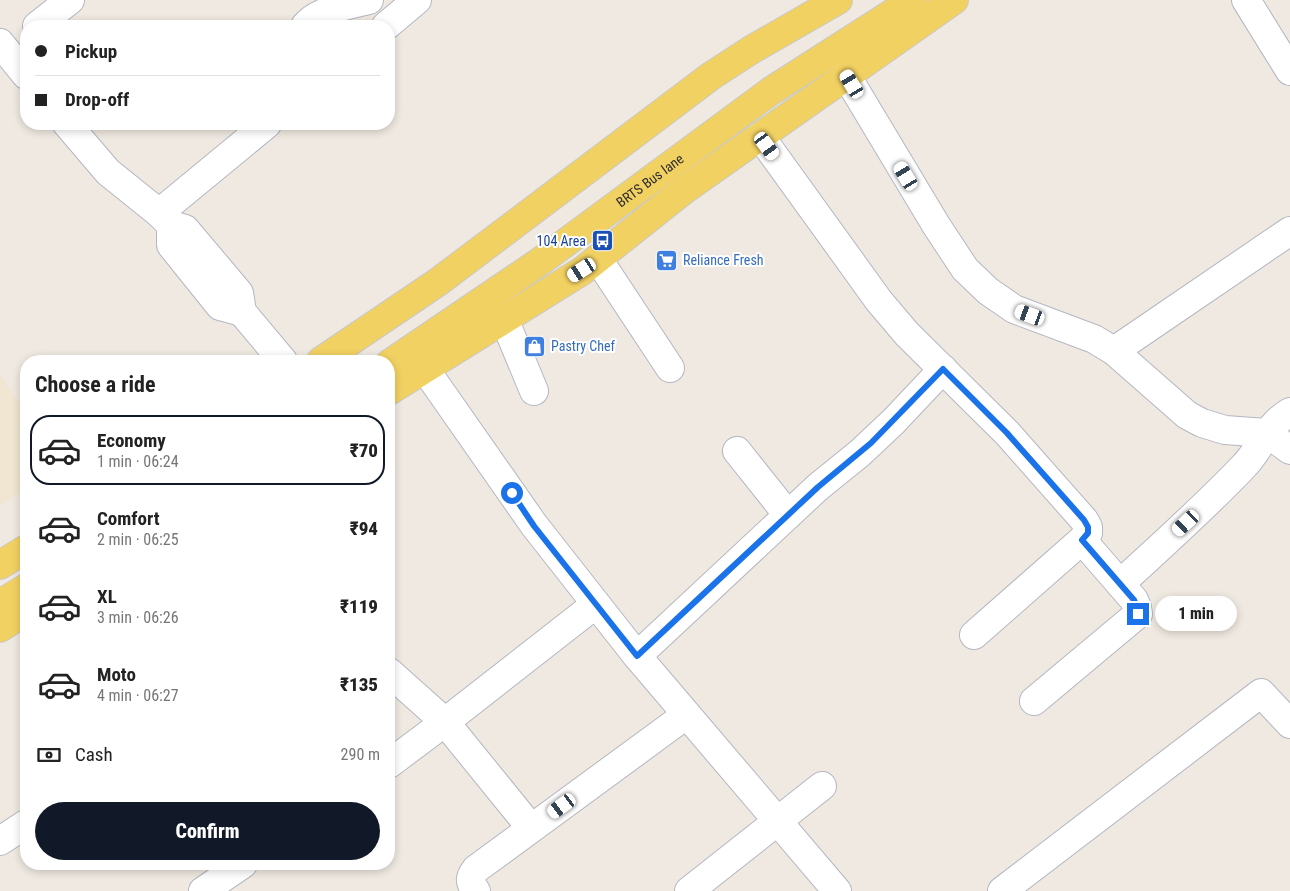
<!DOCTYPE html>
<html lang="en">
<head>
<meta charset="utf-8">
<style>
	body { margin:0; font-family:"Roboto Condensed",sans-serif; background:#f6f6f6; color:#222; height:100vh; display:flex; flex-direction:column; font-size:19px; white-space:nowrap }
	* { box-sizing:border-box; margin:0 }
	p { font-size:16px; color:#767676 }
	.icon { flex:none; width:28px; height:28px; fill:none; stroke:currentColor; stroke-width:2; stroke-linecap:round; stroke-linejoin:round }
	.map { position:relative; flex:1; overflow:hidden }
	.panel { position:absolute; left:20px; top:355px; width:375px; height:515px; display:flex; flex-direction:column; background:#fff; border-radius:20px; box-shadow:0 2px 8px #0003 }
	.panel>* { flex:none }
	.hud { position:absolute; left:20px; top:20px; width:375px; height:110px; border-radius:20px; box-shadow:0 2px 8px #0003; display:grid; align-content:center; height:110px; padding:0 15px; background:#fff }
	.end { position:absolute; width:22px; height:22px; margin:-11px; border:6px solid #1a73e8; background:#fff; box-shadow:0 0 0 2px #fff }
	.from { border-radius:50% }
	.bubble { position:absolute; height:35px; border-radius:18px; background:#fff; box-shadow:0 2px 8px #0003; font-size:16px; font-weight:800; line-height:35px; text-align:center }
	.car { position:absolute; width:15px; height:30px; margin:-15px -8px; border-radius:6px; box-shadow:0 0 4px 1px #0007; background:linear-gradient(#fff 24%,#345 0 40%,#fff 0 76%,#345 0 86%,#fff 0) }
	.hud b { display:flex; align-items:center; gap:18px; height:48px; font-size:19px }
	.hud b+b { border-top:1px solid #e0e0e0 }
	.hud i { width:12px; height:12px; background:#222 }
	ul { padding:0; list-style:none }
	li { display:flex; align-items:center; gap:15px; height:70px; margin:0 10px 8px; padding:0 5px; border:2px solid transparent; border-radius:20px }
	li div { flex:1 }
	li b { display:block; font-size:19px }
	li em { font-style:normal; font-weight:800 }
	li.on { border-color:#111827 }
	li>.icon { width:45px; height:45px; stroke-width:1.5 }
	h2 { padding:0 15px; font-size:22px; line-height:60px }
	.pay { display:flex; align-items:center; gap:12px; height:55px; padding:0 15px; font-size:19px }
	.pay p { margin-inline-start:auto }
	.primary-button { display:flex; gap:10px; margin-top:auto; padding:10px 15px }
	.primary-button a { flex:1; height:58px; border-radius:30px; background:#111827; color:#fff; font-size:20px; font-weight:800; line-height:58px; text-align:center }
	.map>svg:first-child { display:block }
	.education { fill:#f0e6d1 }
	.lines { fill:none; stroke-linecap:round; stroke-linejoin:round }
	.minor-casing { stroke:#b4b7c1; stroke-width:30 }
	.major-casing { stroke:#c9c9c9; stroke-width:30 }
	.minor { stroke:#fff; stroke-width:28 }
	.major { stroke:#f2d163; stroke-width:28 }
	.route { stroke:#1a73e8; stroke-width:6 }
	.labels { text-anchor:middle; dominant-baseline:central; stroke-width:4; stroke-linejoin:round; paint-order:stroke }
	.street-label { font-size:14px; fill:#2e2e2e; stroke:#fff }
	.transit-label { font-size:14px; fill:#164399; stroke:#fff; text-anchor:end }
	.shop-label { font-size:14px; fill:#366cbe; stroke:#fff; text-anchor:start }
</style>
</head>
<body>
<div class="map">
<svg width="1290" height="891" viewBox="0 0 1290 891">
	<rect width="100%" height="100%" fill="#efe9e1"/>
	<polygon class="education" points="0,375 26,413 26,489 0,506"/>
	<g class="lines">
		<defs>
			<g id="minor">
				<polyline points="1246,0 1290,71"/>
				<polyline points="37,26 70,0"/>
				<path d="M305,26C318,10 349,5 369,0"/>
				<polyline points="386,26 417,0"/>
				<polyline points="0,43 26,75"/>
				<polyline points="846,75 936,225 965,269 988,291 1014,309 1094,339 1114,351 1187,415 1202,423 1225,430 1267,433 1290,450"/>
				<polyline points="67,124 108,172 159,213 171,225 185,229 239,293 242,312 283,361"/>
				<polyline points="760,136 879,301 907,334 1007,433 1084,520 1088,527 1088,533 1082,540 974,635"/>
				<polyline points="159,213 267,124"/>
				<polyline points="171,225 171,245 220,306 242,312"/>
				<polyline points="598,259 670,368"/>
				<polyline points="504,319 534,391"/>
				<polyline points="1114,351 1290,231"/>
				<polyline points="425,369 534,525 637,656 837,891"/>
				<polyline points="737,451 788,515"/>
				<path d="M1120,584C1161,546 1204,508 1243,467C1261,449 1267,425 1290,412"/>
				<polyline points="637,656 818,487 860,453 894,421 943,369"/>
				<polyline points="389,672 445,722 531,828"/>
				<polyline points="1034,701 1138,614 1137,607 1134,600 1082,540"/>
				<polyline points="389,764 445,722 596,604"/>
				<polyline points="0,841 26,824"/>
				<polyline points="203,891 243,864"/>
				<path d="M476,891C469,882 469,878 476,869L686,715"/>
				<polyline points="689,891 822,786"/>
				<polyline points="1002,891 1261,693 1290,724"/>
			</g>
			<g id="major">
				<polyline points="321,361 438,282 711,76 751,50 838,0"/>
				<path id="s1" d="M389,364L538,263L771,91L913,0"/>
				<polyline points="389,391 582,271 684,190 954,0"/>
				<polyline points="0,565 26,549"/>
				<polyline points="0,604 26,588"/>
				<polyline points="0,628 26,611"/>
			</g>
		</defs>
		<use href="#minor" class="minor-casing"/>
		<use href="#major" class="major-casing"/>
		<use href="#minor" class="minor"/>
		<use href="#major" class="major"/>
	</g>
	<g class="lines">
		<polyline class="route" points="512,493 534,526 637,656 818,487 871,443 943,369 1007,433 1084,520 1088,527 1088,533 1082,540 1134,600 1137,607 1138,614"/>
	</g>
	<defs>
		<symbol id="bus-square" viewBox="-11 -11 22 22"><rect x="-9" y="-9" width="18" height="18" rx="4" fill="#1a4fb4" stroke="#fff"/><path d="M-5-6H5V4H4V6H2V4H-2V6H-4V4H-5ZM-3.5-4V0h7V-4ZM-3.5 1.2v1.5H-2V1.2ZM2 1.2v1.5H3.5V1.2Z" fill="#fff"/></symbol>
		<symbol id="supermarket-square" viewBox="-11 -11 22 22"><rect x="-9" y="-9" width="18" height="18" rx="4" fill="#3f7fe0" stroke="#fff"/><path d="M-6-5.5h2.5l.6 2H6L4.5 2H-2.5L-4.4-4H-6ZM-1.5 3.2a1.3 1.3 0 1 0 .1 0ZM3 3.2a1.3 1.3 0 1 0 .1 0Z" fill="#fff"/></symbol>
		<symbol id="shop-square" viewBox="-11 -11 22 22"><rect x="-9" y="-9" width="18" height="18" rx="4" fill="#3f7fe0" stroke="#fff"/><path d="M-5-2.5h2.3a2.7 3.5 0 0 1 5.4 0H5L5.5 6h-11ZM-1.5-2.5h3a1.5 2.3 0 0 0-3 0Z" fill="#fff"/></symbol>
	</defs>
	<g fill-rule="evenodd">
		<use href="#bus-square" x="590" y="228" width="25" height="25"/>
		<use href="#supermarket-square" x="654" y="248" width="25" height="25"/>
		<use href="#shop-square" x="522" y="334" width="25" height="25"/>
	</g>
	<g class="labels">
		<g class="street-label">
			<text stroke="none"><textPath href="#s1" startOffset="319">BRTS Bus lane</textPath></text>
		</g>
		<g class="transit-label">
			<text x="586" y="241">104 Area</text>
		</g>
		<g class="shop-label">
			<text x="683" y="260">Reliance Fresh</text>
			<text x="551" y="346">Pastry Chef</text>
		</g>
	</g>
</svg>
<i class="end from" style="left:512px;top:493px"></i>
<i class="end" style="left:1138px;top:614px"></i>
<div class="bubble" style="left:1155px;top:596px;width:82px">1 min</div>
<i class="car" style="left:852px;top:84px;rotate:329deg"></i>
<i class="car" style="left:767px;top:146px;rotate:144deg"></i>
<i class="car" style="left:906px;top:176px;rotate:329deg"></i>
<i class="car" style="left:582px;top:270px;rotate:238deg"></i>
<i class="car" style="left:1030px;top:315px;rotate:290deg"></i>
<i class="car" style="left:1186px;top:523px;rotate:227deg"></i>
<i class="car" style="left:562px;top:806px;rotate:234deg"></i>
<div class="hud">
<b><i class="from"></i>Pickup</b>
<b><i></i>Drop-off</b>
</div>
<section class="panel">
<h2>Choose a ride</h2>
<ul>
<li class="on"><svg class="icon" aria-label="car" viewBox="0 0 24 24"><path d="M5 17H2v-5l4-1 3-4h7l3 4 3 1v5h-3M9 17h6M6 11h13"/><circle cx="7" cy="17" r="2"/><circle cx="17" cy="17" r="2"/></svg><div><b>Economy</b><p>1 min · 06:24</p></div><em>₹70</em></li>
<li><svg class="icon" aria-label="car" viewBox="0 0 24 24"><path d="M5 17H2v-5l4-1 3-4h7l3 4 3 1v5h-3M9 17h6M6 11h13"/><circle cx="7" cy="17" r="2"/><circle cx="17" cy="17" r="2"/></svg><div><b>Comfort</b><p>2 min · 06:25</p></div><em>₹94</em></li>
<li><svg class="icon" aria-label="car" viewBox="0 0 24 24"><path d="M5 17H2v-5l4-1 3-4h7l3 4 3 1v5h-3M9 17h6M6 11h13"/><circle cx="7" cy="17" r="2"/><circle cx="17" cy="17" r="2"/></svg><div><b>XL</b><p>3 min · 06:26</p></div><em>₹119</em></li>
<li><svg class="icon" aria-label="car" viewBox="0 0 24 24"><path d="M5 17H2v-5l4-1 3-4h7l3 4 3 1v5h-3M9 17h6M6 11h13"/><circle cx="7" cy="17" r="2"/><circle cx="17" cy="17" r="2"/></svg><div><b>Moto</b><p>4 min · 06:27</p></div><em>₹135</em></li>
</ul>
<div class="pay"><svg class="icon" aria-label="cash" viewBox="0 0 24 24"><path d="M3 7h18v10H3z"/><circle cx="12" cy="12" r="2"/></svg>Cash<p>290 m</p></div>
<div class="primary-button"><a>Confirm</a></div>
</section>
</div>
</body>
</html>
